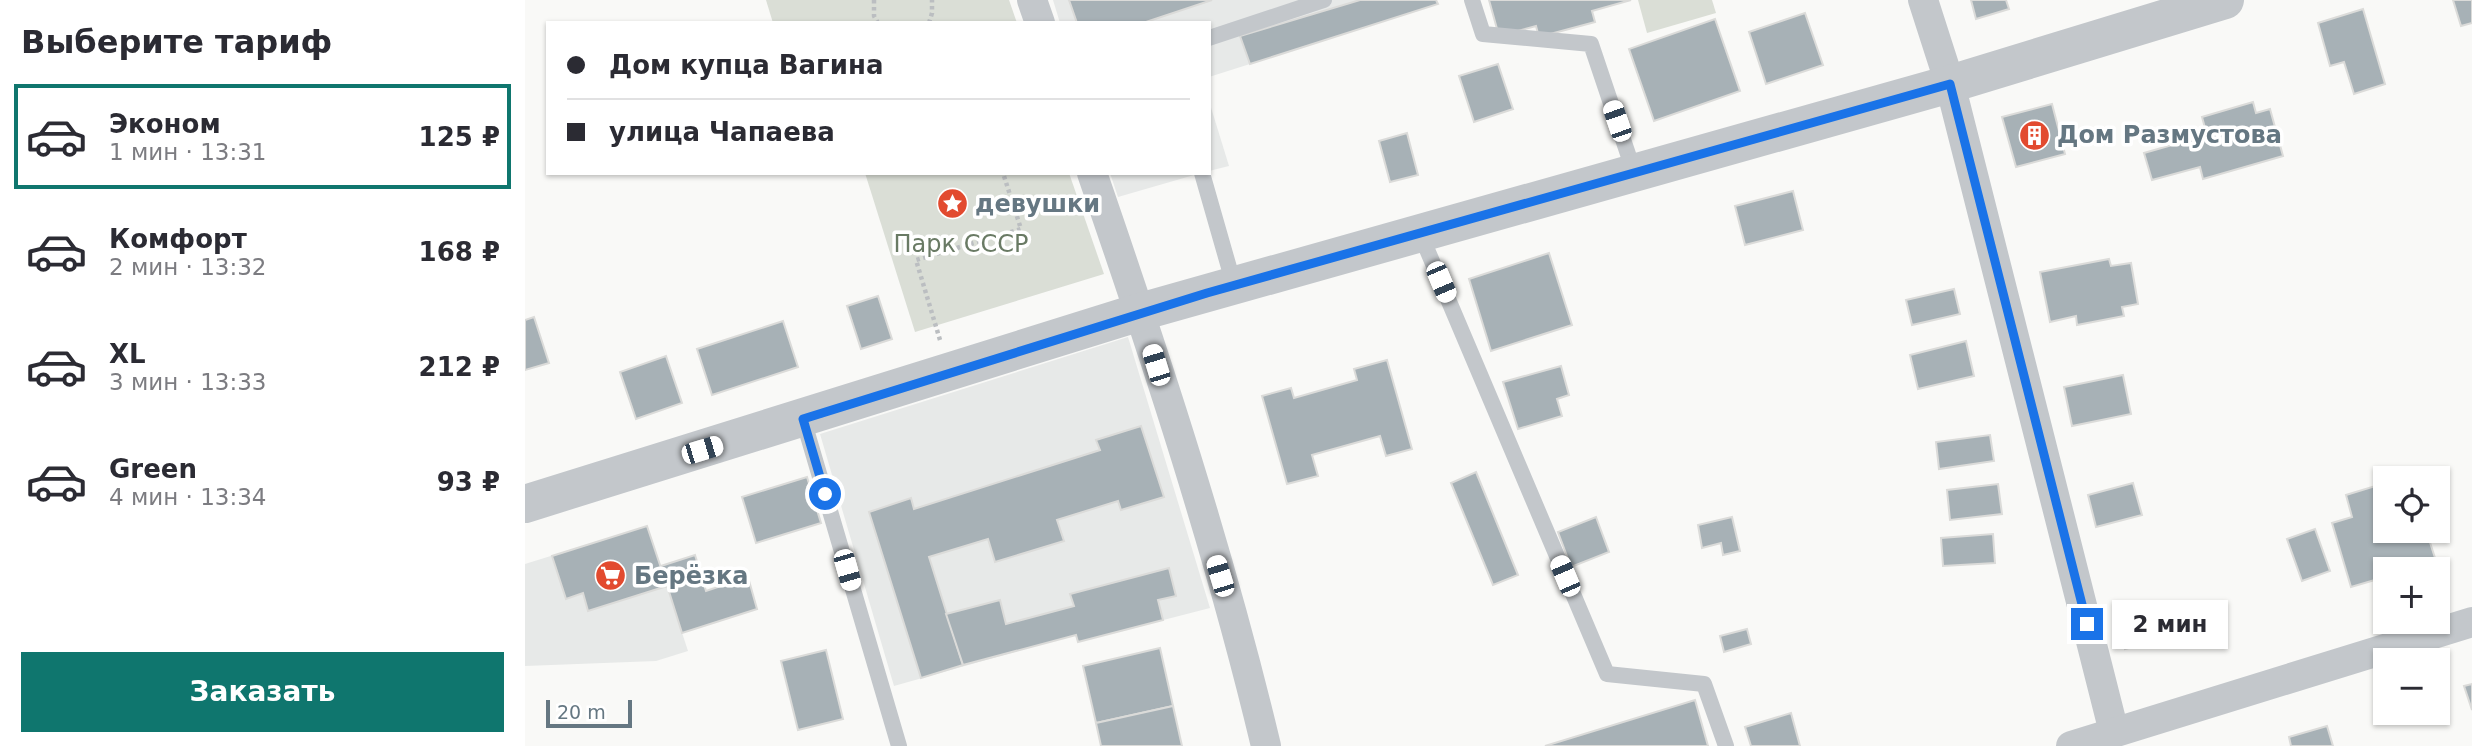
<!DOCTYPE html>
<html lang="ru">
<head>
<meta charset="utf-8">
<style>
	body { margin:0; font-family:"DejaVu Sans",sans-serif; background:#f7f7f7; color:#2b2b33; height:100vh; display:flex; flex-direction:column; font-size:26px; white-space:nowrap }
	* { box-sizing:border-box; margin:0 }
	p { font-size:23px; color:#7c7c81 }
	.icon { flex:none; width:38px; height:38px; fill:none; stroke:currentColor; stroke-width:2; stroke-linecap:round; stroke-linejoin:round }
	.map { position:relative; flex:1; overflow:hidden }
	.panel { display:flex; flex-direction:column; background:#fff; width:525px }
	.panel>* { flex:none }
	.guide { position:absolute; left:21px; top:21px; width:665px; height:154px; border-radius:0px; box-shadow:0 2px 5px #0004; display:grid; align-content:center; height:154px; padding:0 21px; background:#fff }
	.controls { position:absolute; left:1848px; top:466px; display:grid; gap:14px }
	.controls a { display:grid; place-items:center; width:77px; height:77px; border-radius:0px; background:#fff; box-shadow:0 2px 5px #0004; font-size:35px }
	.scale { position:absolute; left:21px; bottom:18px; width:86px; box-sizing:border-box; padding-left:7px; border:4px solid #657782; border-top:0; font-size:19px; line-height:24px; white-space:nowrap; color:#657782; -webkit-text-stroke:5px #fff; paint-order:stroke }
	.end { position:absolute; width:32px; height:32px; margin:-16px; border:9px solid #1a73e8; background:#fff; box-shadow:0 0 0 4px #fff }
	.from { border-radius:50% }
	.bubble { position:absolute; height:49px; border-radius:0px; background:#fff; box-shadow:0 2px 5px #0004; font-size:23px; font-weight:800; line-height:49px; text-align:center }
	.car { position:absolute; width:21px; height:42px; margin:-21px -10px; border-radius:9px; box-shadow:0 0 5px 2px #0007; background:linear-gradient(#fff 24%,#345 0 40%,#fff 0 76%,#345 0 86%,#fff 0) }
	.guide b { display:flex; align-items:center; gap:24px; height:66px; font-size:26px }
	.guide b+b { border-top:2px solid #e1e1e2 }
	.guide i { width:18px; height:18px; background:#2b2b33 }
	ul { padding:0; list-style:none }
	li { display:flex; align-items:center; gap:21px; height:105px; margin:0 14px 10px; padding:0 7px; border:4px solid transparent; border-radius:0px }
	li div { flex:1 }
	li b { display:block; font-size:26px }
	li em { font-style:normal; font-weight:800 }
	li.active { border-color:#0f766e }
	li>.icon { width:63px; height:63px; stroke-width:1.5 }
	h2 { padding:0 21px; font-size:32px; line-height:84px }
	.button { display:flex; gap:14px; margin-top:auto; padding:14px 21px }
	.button a { flex:1; height:80px; border-radius:0px; background:#0f766e; color:#fff; font-size:28px; font-weight:800; line-height:80px; text-align:center }
	main { display:flex; flex:1; min-height:0 }
	.map>svg:first-child { display:block }
	.built { fill:#e7e9e8 }
	.green { fill:#daded6 }
	.building { fill:#a7b1b6; stroke:#dbdbd9; stroke-width:2 }
	.lines { fill:none; stroke-linecap:round; stroke-linejoin:round }
	.path { stroke:#bbbec1; stroke-width:4.5; stroke-dasharray:3.5 3.5; stroke-linecap:butt }
	.service { stroke:#c3c7cb; stroke-width:16 }
	.minor { stroke:#c3c7cb; stroke-width:30 }
	.tertiary { stroke:#c3c7cb; stroke-width:38 }
	.route { stroke:#1a73e8; stroke-width:9 }
	.labels { text-anchor:middle; dominant-baseline:central; stroke-width:7; stroke-linejoin:round; paint-order:stroke }
	.poi-label { font-size:24px; font-weight:bold; fill:#657782; stroke:#fff; text-anchor:start }
	.park-label { font-size:24px; fill:#697a64; stroke:#fff }
</style>
</head>
<body>
<main>
<section class="panel">
<h2>Выберите тариф</h2>
<ul>
<li class="active"><svg class="icon" aria-label="car" viewBox="0 0 24 24"><path d="M5 17H2v-5l4-1 3-4h7l3 4 3 1v5h-3M9 17h6M6 11h13"/><circle cx="7" cy="17" r="2"/><circle cx="17" cy="17" r="2"/></svg><div><b>Эконом</b><p>1 мин · 13:31</p></div><em>125 ₽</em></li>
<li><svg class="icon" aria-label="car" viewBox="0 0 24 24"><path d="M5 17H2v-5l4-1 3-4h7l3 4 3 1v5h-3M9 17h6M6 11h13"/><circle cx="7" cy="17" r="2"/><circle cx="17" cy="17" r="2"/></svg><div><b>Комфорт</b><p>2 мин · 13:32</p></div><em>168 ₽</em></li>
<li><svg class="icon" aria-label="car" viewBox="0 0 24 24"><path d="M5 17H2v-5l4-1 3-4h7l3 4 3 1v5h-3M9 17h6M6 11h13"/><circle cx="7" cy="17" r="2"/><circle cx="17" cy="17" r="2"/></svg><div><b>XL</b><p>3 мин · 13:33</p></div><em>212 ₽</em></li>
<li><svg class="icon" aria-label="car" viewBox="0 0 24 24"><path d="M5 17H2v-5l4-1 3-4h7l3 4 3 1v5h-3M9 17h6M6 11h13"/><circle cx="7" cy="17" r="2"/><circle cx="17" cy="17" r="2"/></svg><div><b>Green</b><p>4 мин · 13:34</p></div><em>93 ₽</em></li>
</ul>
<div class="button"><a>Заказать</a></div>
</section>
<div class="map">
<svg width="1947" height="746" viewBox="0 0 1947 746">
	<rect width="100%" height="100%" fill="#f9f9f7"/>
	<g class="built">
		<polygon points="528,0 911,0 913,4 684,77 684,23 535,23"/>
		<polygon points="684,101 704,166 684,171"/>
		<polygon points="585,173 676,173 593,197"/>
		<polygon points="603,337 685,608 553,642 550,635 369,686 295,434"/>
		<polygon points="122,526 163,651 131,661 0,666 0,564"/>
	</g>
	<g class="green">
		<polygon points="241,0 484,0 492,23 248,23"/>
		<polygon points="1113,0 1187,0 1191,13 1122,33"/>
		<polygon points="340,173 544,173 579,274 390,332"/>
	</g>
	<g class="building">
		<polygon points="544,0 687,0 618,23 552,23"/>
		<polygon points="835,0 911,0 913,4 725,64 715,36"/>
		<polygon points="964,0 1106,0 1067,11 1070,22 1014,37 1011,26 974,36"/>
		<polygon points="1446,0 1481,0 1484,9 1451,19"/>
		<polygon points="1928,0 1947,0 1947,23 1936,26"/>
		<polygon points="1838,9 1860,84 1829,94 1819,62 1805,66 1793,23"/>
		<polygon points="1280,13 1298,65 1241,84 1224,32"/>
		<polygon points="1190,19 1215,91 1129,121 1104,49"/>
		<polygon points="973,64 988,109 949,122 934,76"/>
		<polygon points="1728,102 1731,113 1745,109 1758,156 1678,179 1675,167 1627,180 1619,153 1682,135 1677,117"/>
		<polygon points="1527,104 1540,154 1491,167 1477,117"/>
		<polygon points="882,133 893,175 865,182 854,141"/>
		<polygon points="1268,191 1278,230 1220,245 1210,206"/>
		<polygon points="1024,253 1047,325 966,351 944,279"/>
		<polygon points="1584,259 1586,266 1606,263 1613,304 1597,307 1599,316 1552,325 1551,316 1525,322 1515,272"/>
		<polygon points="1429,289 1435,314 1387,325 1381,300"/>
		<polygon points="353,296 367,339 336,349 322,306"/>
		<polygon points="9,317 24,363 0,370 0,320"/>
		<polygon points="258,321 273,367 187,395 172,349"/>
		<polygon points="1441,341 1449,376 1393,389 1385,355"/>
		<polygon points="141,356 157,403 111,419 95,372"/>
		<polygon points="862,360 887,449 861,456 855,436 787,455 793,476 762,484 737,396 766,388 769,398 832,380 829,369"/>
		<polygon points="1036,366 1044,395 1032,399 1037,416 993,429 978,382"/>
		<polygon points="1598,375 1606,414 1547,426 1539,387"/>
		<polygon points="616,426 639,497 596,510 593,501 532,520 539,541 470,562 463,539 404,557 438,665 396,678 344,512 386,498 389,509 575,450 571,440"/>
		<polygon points="1465,435 1469,461 1414,469 1411,442"/>
		<polygon points="951,472 993,575 968,585 926,483"/>
		<polygon points="282,477 296,523 231,543 217,497"/>
		<polygon points="1608,483 1617,515 1571,527 1563,495"/>
		<polygon points="1860,483 1860,530 1901,530 1911,561 1886,569 1860,569 1860,577 1826,587 1807,523 1827,517 1821,495"/>
		<polygon points="1473,484 1477,514 1425,520 1422,490"/>
		<polygon points="1071,517 1084,552 1046,567 1033,532"/>
		<polygon points="1207,517 1215,551 1198,555 1196,543 1177,548 1173,525"/>
		<polygon points="122,526 142,586 63,611 58,593 41,599 27,556"/>
		<polygon points="1790,529 1805,571 1777,581 1762,539"/>
		<polygon points="1468,534 1470,563 1418,566 1416,538"/>
		<polygon points="170,555 181,591 223,577 232,609 157,633 136,566"/>
		<polygon points="644,568 651,596 633,600 638,620 553,642 551,635 438,665 421,614 475,600 481,624 549,606 545,594"/>
		<polygon points="1632,605 1641,638 1600,649 1592,616"/>
		<polygon points="1222,629 1226,644 1199,652 1195,636"/>
		<polygon points="635,648 648,706 571,723 558,666"/>
		<polygon points="301,650 318,719 273,730 256,661"/>
		<polygon points="1947,684 1947,710 1939,686"/>
		<polygon points="1170,700 1183,746 1020,746"/>
		<polygon points="648,706 657,746 576,746 571,723"/>
		<polygon points="1266,713 1275,746 1226,746 1220,727"/>
		<polygon points="1802,726 1808,746 1766,746 1764,737"/>
	</g>
	<g class="lines">
		<g class="path">
			<polyline points="349,0 349,16 353,23"/>
			<polyline points="404,23 407,13 407,0"/>
			<polyline points="415,340 391,260 496,229 478,173"/>
		</g>
		<g class="service">
			<polyline points="947,0 958,34 1066,44 1109,172"/>
			<polyline points="684,38 799,0"/>
			<polyline points="677,173 709,285"/>
			<polyline points="895,233 1082,674 1179,684 1201,746"/>
			<polyline points="278,419 374,746"/>
		</g>
		<g class="minor">
			<polyline points="507,0 515,23"/>
			<polyline points="1398,0 1425,84 1589,732"/>
			<path d="M567,173C632,361 695,553 741,746"/>
			<polyline points="1546,746 1947,622"/>
		</g>
		<polyline class="tertiary" points="0,504 615,312 1425,84 1700,0"/>
	</g>
	<g class="lines">
		<polyline class="route" points="300,494 278,419 682,293 1425,84 1562,624"/>
	</g>
	<defs>
		<symbol id="building-disc" viewBox="-11 -11 22 22"><circle r="9.5" fill="#e24a2f" stroke="#fff"/><path d="M-4-6H4V6H1V3H-1V6H-4ZM-2.5-4.3h1.7v1.8h-1.7ZM.8-4.3h1.7v1.8H.8ZM-2.5-1h1.7V.8h-1.7ZM.8-1h1.7V.8H.8Z" fill="#fff"/></symbol>
		<symbol id="sight-disc" viewBox="-11 -11 22 22"><circle r="9.5" fill="#e24a2f" stroke="#fff"/><path d="M0-6L1.8-2.2L6-1.7L2.9 1.2L3.7 5.4L0 3.3L-3.7 5.4L-2.9 1.2L-6-1.7L-1.8-2.2Z" fill="#fff"/></symbol>
		<symbol id="supermarket-disc" viewBox="-11 -11 22 22"><circle r="9.5" fill="#e24a2f" stroke="#fff"/><path d="M-6-5.5h2.5l.6 2H6L4.5 2H-2.5L-4.4-4H-6ZM-1.5 3.2a1.3 1.3 0 1 0 .1 0ZM3 3.2a1.3 1.3 0 1 0 .1 0Z" fill="#fff"/></symbol>
	</defs>
	<g fill-rule="evenodd">
		<use href="#building-disc" x="1492" y="118" width="35" height="35"/>
		<use href="#sight-disc" x="410" y="186" width="35" height="35"/>
		<use href="#supermarket-disc" x="68" y="558" width="35" height="35"/>
	</g>
	<g class="labels">
		<g class="poi-label">
			<text x="1532" y="135">Дом Размустова</text>
			<text x="450" y="204">девушки</text>
			<text x="109" y="576">Берёзка</text>
		</g>
		<g class="park-label">
			<text x="436" y="244">Парк СССР</text>
		</g>
	</g>
</svg>
<div class="controls">
<a><svg class="icon" aria-label="locate" viewBox="0 0 24 24"><circle cx="12" cy="12" r="6"/><path d="M12 2v4M12 18v4M2 12h4M18 12h4"/></svg></a>
<a>+</a>
<a>−</a>
</div>
<div class="scale">20 m</div>
<i class="end from" style="left:300px;top:494px"></i>
<i class="end" style="left:1562px;top:624px"></i>
<div class="bubble" style="left:1587px;top:600px;width:116px">2 мин</div>
<i class="car" style="left:1092px;top:121px;rotate:341deg"></i>
<i class="car" style="left:916px;top:282px;rotate:157deg"></i>
<i class="car" style="left:631px;top:365px;rotate:343deg"></i>
<i class="car" style="left:177px;top:450px;rotate:73deg"></i>
<i class="car" style="left:322px;top:570px;rotate:164deg"></i>
<i class="car" style="left:695px;top:576px;rotate:343deg"></i>
<i class="car" style="left:1040px;top:576px;rotate:337deg"></i>
<div class="guide">
<b><i class="from"></i>Дом купца Вагина</b>
<b><i></i>улица Чапаева</b>
</div>
</div>
</main>
</body>
</html>
